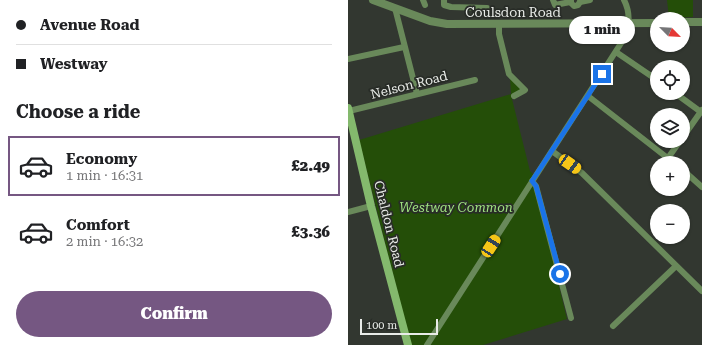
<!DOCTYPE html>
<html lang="en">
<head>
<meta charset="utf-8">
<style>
	body { margin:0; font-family:"Roboto Serif",serif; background:#f6f6f6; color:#202124; height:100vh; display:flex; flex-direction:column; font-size:15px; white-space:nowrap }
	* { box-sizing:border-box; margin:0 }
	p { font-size:13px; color:#757577 }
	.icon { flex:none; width:22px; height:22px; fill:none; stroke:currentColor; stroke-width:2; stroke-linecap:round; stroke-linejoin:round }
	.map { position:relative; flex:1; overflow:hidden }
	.panel { display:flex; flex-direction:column; background:#fff; width:348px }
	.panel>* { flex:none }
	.top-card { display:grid; align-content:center; height:88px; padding:0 16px; background:#fff }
	.needle { width:26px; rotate:114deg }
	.buttons { position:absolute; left:302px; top:12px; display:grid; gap:8px }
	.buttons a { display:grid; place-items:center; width:40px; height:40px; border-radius:50%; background:#fff; box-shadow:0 1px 3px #0004; font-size:20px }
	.scale { position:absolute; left:12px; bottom:10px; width:78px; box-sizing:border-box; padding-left:4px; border:2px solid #e9ece8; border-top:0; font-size:11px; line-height:14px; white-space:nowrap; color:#e9ece8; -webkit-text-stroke:3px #282c27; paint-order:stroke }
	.end { position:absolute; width:18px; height:18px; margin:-9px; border:5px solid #1a73e8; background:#fff; box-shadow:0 0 0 2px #fff }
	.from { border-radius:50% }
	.bubble { position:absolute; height:28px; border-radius:14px; background:#fff; box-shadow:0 1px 3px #0004; font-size:13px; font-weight:800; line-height:28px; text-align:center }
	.car { position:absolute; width:12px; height:24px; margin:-12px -6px; border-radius:5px; box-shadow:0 0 3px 1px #0007; background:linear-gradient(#f5c518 24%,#345 0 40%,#f5c518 0 76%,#345 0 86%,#f5c518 0) }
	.top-card b { display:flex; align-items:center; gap:14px; height:38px; font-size:15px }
	.top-card b+b { border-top:1px solid #e0e0e0 }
	.top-card i { width:10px; height:10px; background:#202124 }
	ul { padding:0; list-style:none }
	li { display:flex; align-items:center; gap:12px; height:60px; margin:0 8px 6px; padding:0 8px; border:2px solid transparent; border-radius:0px }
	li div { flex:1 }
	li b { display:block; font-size:15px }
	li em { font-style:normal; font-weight:800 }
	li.selected { border-color:#755782 }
	li>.icon { width:36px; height:36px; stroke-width:1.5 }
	h2 { padding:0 16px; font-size:18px; line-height:48px }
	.action { display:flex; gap:8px; margin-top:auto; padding:8px 16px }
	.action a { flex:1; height:46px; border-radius:24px; background:#755782; color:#fff; font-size:16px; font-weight:800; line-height:46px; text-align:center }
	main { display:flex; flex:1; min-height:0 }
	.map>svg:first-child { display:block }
	.green { fill:#244e08 }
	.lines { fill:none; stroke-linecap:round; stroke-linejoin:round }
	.minor { stroke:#69895a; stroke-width:6 }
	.tertiary { stroke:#69895a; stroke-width:8 }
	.secondary { stroke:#84b96d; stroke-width:8 }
	.route { stroke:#1a73e8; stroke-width:5 }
	.labels { text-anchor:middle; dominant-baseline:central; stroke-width:3.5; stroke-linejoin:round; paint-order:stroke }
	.street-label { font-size:13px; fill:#e9ece8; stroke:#282c27 }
	.park-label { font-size:13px; font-style:italic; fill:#9fe180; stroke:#282c27 }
</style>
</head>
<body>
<main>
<section class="panel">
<div class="top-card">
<b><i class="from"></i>Avenue Road</b>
<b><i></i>Westway</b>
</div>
<h2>Choose a ride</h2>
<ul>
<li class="selected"><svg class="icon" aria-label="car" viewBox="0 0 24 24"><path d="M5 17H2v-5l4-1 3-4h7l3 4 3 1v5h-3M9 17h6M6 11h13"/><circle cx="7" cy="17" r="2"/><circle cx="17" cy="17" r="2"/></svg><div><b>Economy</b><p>1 min · 16:31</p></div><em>£2.49</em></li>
<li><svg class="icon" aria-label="car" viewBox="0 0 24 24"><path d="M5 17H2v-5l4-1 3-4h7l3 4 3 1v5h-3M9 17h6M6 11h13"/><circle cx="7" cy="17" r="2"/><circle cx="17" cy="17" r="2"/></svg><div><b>Comfort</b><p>2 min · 16:32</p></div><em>£3.36</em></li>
</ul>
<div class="action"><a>Confirm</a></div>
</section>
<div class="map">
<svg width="354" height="345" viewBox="0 0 354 345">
	<rect width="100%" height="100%" fill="#323730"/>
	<g class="green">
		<polygon points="301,0 345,0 345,17 321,18 319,0"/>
		<polygon points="162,78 174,88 171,93 163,95 182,171 185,174 181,182 187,187 219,319 135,345 63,345 11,140 163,94"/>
	</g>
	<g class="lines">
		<g class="minor">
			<polyline points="75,0 77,5"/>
			<polyline points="96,0 96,5 103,7 139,8"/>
			<polyline points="205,0 207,5 222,2"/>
			<polyline points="223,0 223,3 226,6 230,5 232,2"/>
			<polyline points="232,2 242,0"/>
			<polyline points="47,8 69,94"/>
			<polyline points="151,25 151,34 161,74 177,90 166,96"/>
			<polyline points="268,52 309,80"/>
			<polyline points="0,59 56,47"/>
			<polyline points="327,93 353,112"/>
			<polyline points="240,96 326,163"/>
			<polyline points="1,111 127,80"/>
			<polyline points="335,137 354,110"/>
			<polyline points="204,151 234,173 354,291"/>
			<polyline points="320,158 332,141"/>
			<polyline points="335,170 354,187"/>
			<polyline points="184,181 188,186 223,318"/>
			<polyline points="0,212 23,206"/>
			<polyline points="265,326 328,266"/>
			<path d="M79,345L277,37C282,26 282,11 276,0"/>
		</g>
		<g class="tertiary">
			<polyline points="25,0 82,21 99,24 309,23"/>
			<polyline points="335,22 354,22"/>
		</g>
		<polyline class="secondary" points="0,108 23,206 60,345"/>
	</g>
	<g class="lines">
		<polyline class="route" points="212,274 188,186 184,181 254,74"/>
	</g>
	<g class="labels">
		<g class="street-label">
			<text x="165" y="12">Coulsdon Road</text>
			<text transform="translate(61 85) rotate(-14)">Nelson Road</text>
			<text transform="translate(41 224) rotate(76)">Chaldon Road</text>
		</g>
		<g class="park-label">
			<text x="108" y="207">Westway Common</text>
		</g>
	</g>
</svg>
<div class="buttons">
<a><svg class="needle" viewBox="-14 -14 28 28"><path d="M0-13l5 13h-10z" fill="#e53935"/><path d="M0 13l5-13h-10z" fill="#757577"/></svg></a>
<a><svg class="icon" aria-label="locate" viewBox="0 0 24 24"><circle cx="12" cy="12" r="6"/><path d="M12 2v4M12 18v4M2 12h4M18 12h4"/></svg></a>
<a><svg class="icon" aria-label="layers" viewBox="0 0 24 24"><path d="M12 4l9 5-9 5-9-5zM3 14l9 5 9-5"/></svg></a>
<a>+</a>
<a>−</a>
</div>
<div class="scale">100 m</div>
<i class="end from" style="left:212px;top:274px"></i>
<i class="end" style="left:254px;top:74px"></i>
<div class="bubble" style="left:221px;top:16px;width:66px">1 min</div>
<i class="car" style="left:222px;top:164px;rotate:125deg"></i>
<i class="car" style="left:143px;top:246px;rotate:33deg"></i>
</div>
</main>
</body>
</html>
